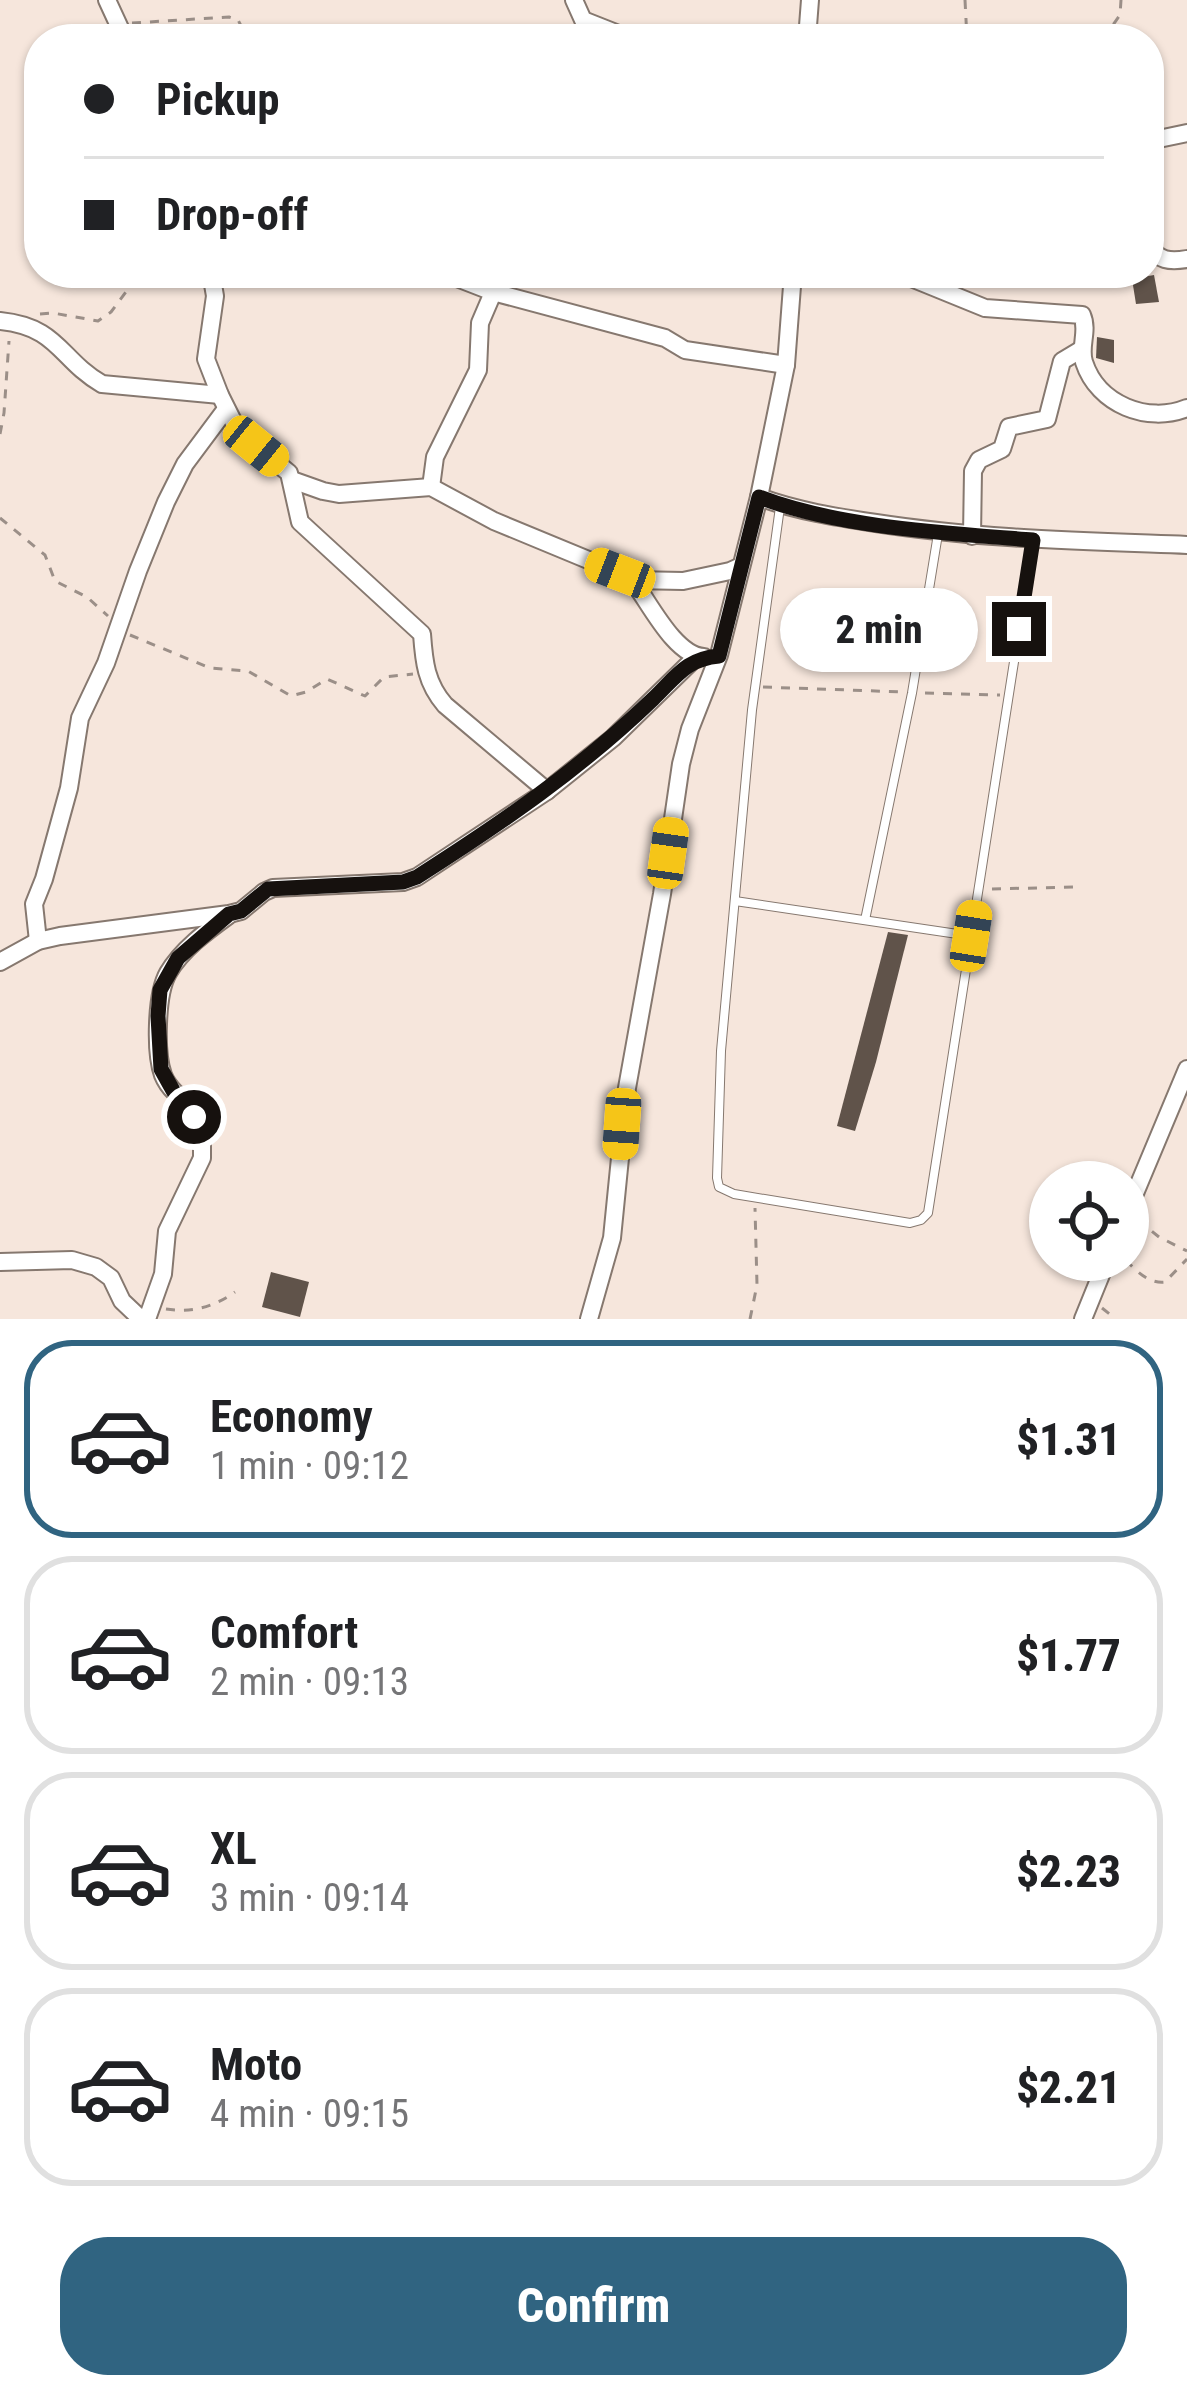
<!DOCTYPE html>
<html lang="en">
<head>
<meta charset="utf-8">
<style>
	body { margin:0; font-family:"Roboto Condensed",sans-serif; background:#f6f6f6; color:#202124; height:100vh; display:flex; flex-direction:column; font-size:45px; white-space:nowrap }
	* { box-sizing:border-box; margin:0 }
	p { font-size:39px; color:#757577 }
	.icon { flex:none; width:66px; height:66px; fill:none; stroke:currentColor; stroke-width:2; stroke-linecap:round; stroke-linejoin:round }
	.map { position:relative; height:1319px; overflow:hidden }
	.details { display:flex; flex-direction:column; background:#fff; flex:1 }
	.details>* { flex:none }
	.banner { position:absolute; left:24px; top:24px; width:1140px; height:264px; border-radius:48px; box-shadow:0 3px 9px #0004; display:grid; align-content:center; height:264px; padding:0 60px; background:#fff }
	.controls { position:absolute; left:1029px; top:1161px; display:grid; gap:24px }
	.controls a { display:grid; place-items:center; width:120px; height:120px; border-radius:50%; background:#fff; box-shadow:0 3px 9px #0004; font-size:60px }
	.end { position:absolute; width:54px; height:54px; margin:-27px; border:15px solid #16110e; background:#fff; box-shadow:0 0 0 6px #fff }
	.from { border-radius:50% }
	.bubble { position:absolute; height:84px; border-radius:42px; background:#fff; box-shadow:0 3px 9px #0004; font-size:39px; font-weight:800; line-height:84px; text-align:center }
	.car { position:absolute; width:36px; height:72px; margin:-36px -18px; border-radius:15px; box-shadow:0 0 9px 3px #0007; background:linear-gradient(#f5c518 24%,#345 0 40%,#f5c518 0 76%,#345 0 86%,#f5c518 0) }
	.banner b { display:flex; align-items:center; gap:42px; height:114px; font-size:45px }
	.banner b+b { border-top:3px solid #e0e0e0 }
	.banner i { width:30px; height:30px; background:#202124 }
	ul { padding:21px 0 0; list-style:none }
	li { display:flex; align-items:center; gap:36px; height:198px; margin:0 24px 18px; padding:0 36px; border:6px solid #e0e0e0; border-radius:48px }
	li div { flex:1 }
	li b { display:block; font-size:45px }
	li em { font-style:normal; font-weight:800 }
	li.selected { border-color:#306481 }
	li>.icon { width:108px; height:108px; stroke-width:1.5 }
	.button { display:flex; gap:24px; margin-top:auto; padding:24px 60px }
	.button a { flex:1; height:138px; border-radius:48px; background:#306481; color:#fff; font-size:48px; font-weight:800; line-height:138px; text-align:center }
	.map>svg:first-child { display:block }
	.building { fill:#60534a }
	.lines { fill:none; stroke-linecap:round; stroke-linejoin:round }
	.service-casing { stroke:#86786f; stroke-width:10 }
	.minor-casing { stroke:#86786f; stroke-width:20 }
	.path { stroke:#9b8f88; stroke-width:3; stroke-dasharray:9 9; stroke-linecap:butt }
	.service { stroke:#fff; stroke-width:8 }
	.minor { stroke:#fff; stroke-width:16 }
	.route { stroke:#16110e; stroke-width:15 }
</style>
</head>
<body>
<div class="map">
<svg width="1187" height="1319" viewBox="0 0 1187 1319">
	<rect width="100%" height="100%" fill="#f6e6dc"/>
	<g class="building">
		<polygon points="1154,275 1159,302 1136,304 1132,279"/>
		<polygon points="1097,337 1114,340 1114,363 1096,358"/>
		<polygon points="888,932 908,935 876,1062 855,1131 837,1126"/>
		<polygon points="271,1272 309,1282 300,1317 262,1307"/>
	</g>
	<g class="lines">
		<defs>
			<g id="service">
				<polyline points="780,507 752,710 721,1051 717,1178 719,1187 734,1194 910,1223 921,1220 928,1213 1033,540"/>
				<polyline points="735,901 971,936"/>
				<polyline points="865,920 912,693 938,534"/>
			</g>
			<g id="minor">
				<polyline points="107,0 125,39"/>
				<polyline points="574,0 583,20 631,39"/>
				<polyline points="421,39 433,39"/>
				<polyline points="807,39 810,0"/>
				<polyline points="1149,141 1187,133"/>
				<path d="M1149,245C1158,261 1170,262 1187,259"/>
				<path d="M211,273L215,296L206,359L220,395L234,423L244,436L289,473L300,522L422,634C424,662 426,683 445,705L547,791"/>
				<polyline points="444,273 493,292 665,338 685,350 786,365"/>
				<path d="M899,273L985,308L1082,315C1089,331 1079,346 1084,362C1098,405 1148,424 1187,408"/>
				<path d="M0,321C59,327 59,359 102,384L220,395"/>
				<path d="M292,480L323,491L339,494L431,487L494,521L627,576L635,584C651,606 676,656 704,657"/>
				<polyline points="431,487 435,457 478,370 480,323 495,288 498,273"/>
				<path d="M759,497C797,511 836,517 876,523C979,539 1082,541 1187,545"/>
				<polyline points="972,536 973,471 979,460 1002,449 1009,427 1047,419 1062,361 1082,349"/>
				<polyline points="632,580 683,581 730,571 741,566"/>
				<polyline points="38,941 34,904 44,879 69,788 80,718 106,663 138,571 166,502 185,464 226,409"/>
				<polyline points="0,962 38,941 60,936 229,914 241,911 264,892 273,888 403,882 417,877 547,791 613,738 696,657"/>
				<polyline points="1128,1210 1187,1069"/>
				<polyline points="0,1262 72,1260 96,1267 111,1278 122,1301 141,1319"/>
				<path d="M147,1319L163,1274L167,1231L202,1158V1146L192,1128L195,1109C182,1099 169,1090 163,1075C155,1053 156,994 168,973C182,949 207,931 229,915"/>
				<polyline points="589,1319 612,1238 627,1088 662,894 681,764 690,729 719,655 759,497 786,365 793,273"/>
				<polyline points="1083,1319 1107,1260"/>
			</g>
		</defs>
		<use href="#service" class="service-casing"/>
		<use href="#minor" class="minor-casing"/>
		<g class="path">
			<polyline points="965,0 967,39"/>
			<polyline points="132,23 229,17 238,20 248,39"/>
			<polyline points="1103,39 1120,15 1121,0"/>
			<polyline points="40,314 53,313 98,321 111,312 140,273"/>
			<polyline points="0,434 4,413 9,341"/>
			<polyline points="0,518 45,555 55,581 87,597 108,616"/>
			<polyline points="130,635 210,668 248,671 291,696 306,692 327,679 365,696 384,677 413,674"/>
			<polyline points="763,687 904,692"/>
			<polyline points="925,693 1000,695"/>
			<polyline points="992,889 1075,887"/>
			<polyline points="1138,1220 1159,1237 1187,1251"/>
			<path d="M1126,1260C1136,1271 1149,1284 1165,1282L1187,1259"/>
			<polyline points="1102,1308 1116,1319"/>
			<path d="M166,1309C192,1313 214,1307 235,1292"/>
			<polyline points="750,1319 757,1285 755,1208"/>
		</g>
		<use href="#service" class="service"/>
		<use href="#minor" class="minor"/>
	</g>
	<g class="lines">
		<path class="route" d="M194,1117L195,1109L175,1094L161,1069L158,1016L160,990L178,958L229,914L241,911L268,889L403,882L417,877C503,822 579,770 653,699C677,676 686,659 719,656L759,497C840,528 947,533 1033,540L1019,629"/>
	</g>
</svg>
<div class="controls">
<a><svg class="icon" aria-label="locate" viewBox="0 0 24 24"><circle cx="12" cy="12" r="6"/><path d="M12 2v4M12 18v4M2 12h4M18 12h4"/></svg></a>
</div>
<i class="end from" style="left:194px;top:1117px"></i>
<i class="end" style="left:1019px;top:629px"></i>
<div class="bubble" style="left:780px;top:588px;width:198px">2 min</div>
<i class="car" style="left:256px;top:446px;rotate:129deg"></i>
<i class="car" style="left:620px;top:573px;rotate:291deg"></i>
<i class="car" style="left:668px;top:853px;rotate:8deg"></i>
<i class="car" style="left:971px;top:936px;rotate:9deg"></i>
<i class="car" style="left:622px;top:1124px;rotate:184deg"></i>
<div class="banner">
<b><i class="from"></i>Pickup</b>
<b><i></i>Drop-off</b>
</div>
</div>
<section class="details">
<ul>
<li class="selected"><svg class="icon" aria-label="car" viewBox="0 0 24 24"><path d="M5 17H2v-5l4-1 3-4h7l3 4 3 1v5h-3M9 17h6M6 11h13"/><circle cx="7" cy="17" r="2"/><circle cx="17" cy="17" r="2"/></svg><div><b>Economy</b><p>1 min · 09:12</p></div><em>$1.31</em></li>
<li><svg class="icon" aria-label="car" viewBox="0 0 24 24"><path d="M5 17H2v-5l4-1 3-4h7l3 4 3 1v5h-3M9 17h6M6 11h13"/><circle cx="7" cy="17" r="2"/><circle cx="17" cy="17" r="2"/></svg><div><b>Comfort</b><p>2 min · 09:13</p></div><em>$1.77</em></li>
<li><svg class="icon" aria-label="car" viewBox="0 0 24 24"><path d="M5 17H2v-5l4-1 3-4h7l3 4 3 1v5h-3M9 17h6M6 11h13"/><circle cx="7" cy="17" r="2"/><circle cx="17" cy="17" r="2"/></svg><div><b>XL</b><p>3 min · 09:14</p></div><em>$2.23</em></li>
<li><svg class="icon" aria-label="car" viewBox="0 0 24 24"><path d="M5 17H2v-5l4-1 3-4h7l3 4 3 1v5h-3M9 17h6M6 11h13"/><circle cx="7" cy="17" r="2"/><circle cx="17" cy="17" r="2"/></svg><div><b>Moto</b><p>4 min · 09:15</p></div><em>$2.21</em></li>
</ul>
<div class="button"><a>Confirm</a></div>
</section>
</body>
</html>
